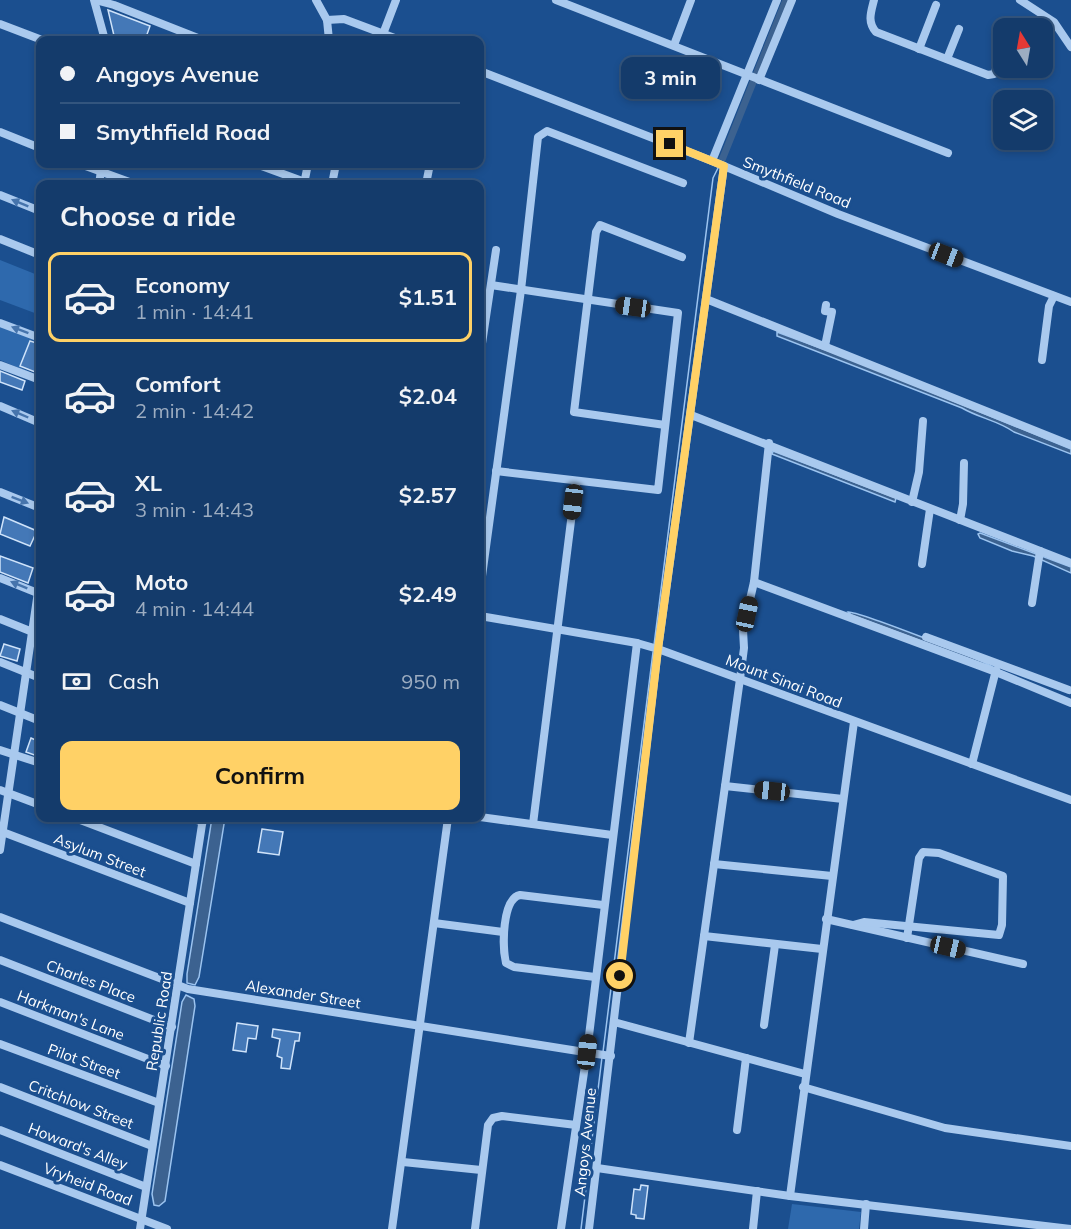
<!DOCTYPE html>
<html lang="en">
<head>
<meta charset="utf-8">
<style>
	body { margin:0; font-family:Mulish,sans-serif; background:#1d4271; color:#f1f3f6; height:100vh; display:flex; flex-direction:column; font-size:22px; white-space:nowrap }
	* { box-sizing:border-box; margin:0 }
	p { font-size:20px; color:#9dadc1 }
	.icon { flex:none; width:33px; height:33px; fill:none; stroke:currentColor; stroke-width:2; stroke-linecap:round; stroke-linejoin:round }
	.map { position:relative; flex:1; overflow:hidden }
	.details { position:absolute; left:36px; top:180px; width:448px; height:642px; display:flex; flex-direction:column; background:#143b6b; border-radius:12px; box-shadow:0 3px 9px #0003,0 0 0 2px #33557e }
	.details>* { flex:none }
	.top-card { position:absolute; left:36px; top:36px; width:448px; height:132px; border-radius:12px; box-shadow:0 3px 9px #0003,0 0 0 2px #33557e; display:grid; align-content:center; height:132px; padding:0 24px; background:#143b6b }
	.needle { width:39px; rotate:349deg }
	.fabs { position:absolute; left:993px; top:18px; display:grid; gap:12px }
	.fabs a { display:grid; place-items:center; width:60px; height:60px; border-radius:12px; background:#143b6b; box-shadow:0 3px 9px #0003,0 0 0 2px #33557e; font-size:30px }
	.end { position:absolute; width:27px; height:27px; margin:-14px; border:8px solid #ffd166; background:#111; box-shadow:0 0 0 3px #111 }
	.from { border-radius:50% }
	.bubble { position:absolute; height:42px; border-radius:12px; background:#143b6b; box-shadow:0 3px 9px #0003,0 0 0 2px #33557e; font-size:20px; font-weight:700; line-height:42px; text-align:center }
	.car { position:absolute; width:18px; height:36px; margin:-18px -9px; border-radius:8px; box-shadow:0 0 4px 2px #0007; background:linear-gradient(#222 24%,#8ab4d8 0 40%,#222 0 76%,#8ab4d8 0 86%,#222 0) }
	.top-card b { display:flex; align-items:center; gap:21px; height:57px; font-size:22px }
	.top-card b+b { border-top:2px solid #33557e }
	.top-card i { width:15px; height:15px; background:#f1f3f6 }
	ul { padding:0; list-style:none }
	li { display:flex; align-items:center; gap:18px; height:90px; margin:0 12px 9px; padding:0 12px; border:3px solid transparent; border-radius:12px }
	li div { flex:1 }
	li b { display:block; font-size:22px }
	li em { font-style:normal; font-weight:700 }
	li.current { border-color:#ffd166 }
	li>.icon { width:54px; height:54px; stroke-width:1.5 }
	h2 { padding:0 24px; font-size:27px; line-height:72px }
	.pay { display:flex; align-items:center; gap:15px; height:66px; padding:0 24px; font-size:22px }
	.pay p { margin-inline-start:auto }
	.action { display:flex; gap:12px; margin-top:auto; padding:12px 24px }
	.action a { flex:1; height:69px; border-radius:12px; background:#ffd166; color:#111; font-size:24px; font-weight:700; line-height:69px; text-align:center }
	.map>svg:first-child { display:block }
	.green { fill:#2e69ad }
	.water { fill:#3c6290; stroke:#9cc4f0; stroke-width:1.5 }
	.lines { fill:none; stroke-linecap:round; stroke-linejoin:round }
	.stream { stroke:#9cc4f0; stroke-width:1.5 }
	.canal { stroke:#3c6290; stroke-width:7 }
	.building { fill:#4478b7; stroke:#cfe3fa; stroke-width:1.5 }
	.minor { stroke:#a9c9ee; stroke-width:8 }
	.minor-bridge { stroke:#a9c9ee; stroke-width:8 }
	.oneway { fill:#4674ac }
	.route { stroke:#ffd166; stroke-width:8 }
	.labels { text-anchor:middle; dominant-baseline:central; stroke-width:6; stroke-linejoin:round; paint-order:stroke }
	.street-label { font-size:15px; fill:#fff; stroke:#1b4f8f }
</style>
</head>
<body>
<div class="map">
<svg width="1071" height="1229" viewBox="0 0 1071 1229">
	<rect width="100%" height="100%" fill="#1b4f8f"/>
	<g class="green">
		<polygon points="0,260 40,276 40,315 0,300"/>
		<polygon points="0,326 40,341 40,343 31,340 20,367 40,377 0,360"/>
		<polygon points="792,1204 861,1212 859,1229 788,1229"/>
	</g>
	<g class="water">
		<path d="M777,332L853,360L1071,449V454L1014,432C999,421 979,418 962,408L777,336Z"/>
		<polygon points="773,451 896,498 895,502 772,454"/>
		<polygon points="980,533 1071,567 1071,573 1033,556 1012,551 980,538 978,534"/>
		<path d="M848,612C857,611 987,661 994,668L851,615Z"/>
		<polygon points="212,818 225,818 199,977 195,985 187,983 187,974"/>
		<polygon points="186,995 194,999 195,1006 165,1201 159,1206 154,1205 152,1194 182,1002"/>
	</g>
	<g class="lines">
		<g class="stream">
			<polyline points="654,645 713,178 718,168"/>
			<polyline points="603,1052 653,652"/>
			<polyline points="581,1229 602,1057"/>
		</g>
		<polyline class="canal" points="722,160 786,0"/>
	</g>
	<g class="building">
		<polygon points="108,10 150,26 145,40 115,40"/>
		<polygon points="30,341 40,344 40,374 20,366"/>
		<polygon points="0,371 25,381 22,390 0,382"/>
		<polygon points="4,517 37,531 30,546 0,534"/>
		<polygon points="0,556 33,568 28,583 0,572"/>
		<polygon points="4,644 20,649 17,661 0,656"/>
		<polygon points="31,738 40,742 40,757 26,752"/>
		<polygon points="262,829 283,832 279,855 258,852"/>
		<polygon points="237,1023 258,1026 256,1039 248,1038 246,1052 233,1050"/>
		<polygon points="273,1029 300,1033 299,1041 295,1041 290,1069 281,1068 282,1058 277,1056 280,1039 272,1037"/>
		<polygon points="641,1185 648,1186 644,1219 636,1218 636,1215 631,1214 634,1189 640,1190"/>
	</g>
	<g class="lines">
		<g class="minor">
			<polyline points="94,0 105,40"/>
			<polyline points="95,0 114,5 203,40"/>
			<polyline points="316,0 327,20 329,40"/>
			<polyline points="556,0 948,153"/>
			<path d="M874,0C871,12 867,22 876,32L988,75L994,74L1004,48"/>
			<polyline points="1020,0 1054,22 1071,47"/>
			<polyline points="327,20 344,19 400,40"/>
			<polyline points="0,24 42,40"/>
			<polyline points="383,34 396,0"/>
			<polyline points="674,45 691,0"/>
			<polyline points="919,49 936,5"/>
			<polyline points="947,59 959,29"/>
			<polyline points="480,71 712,161 838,214 1071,302"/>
			<polyline points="759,80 792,0"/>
			<polyline points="0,132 40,148"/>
			<polyline points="712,161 777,0"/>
			<polyline points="80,164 135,184"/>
			<polyline points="256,164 305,182"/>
			<polyline points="99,184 102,164"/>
			<polyline points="304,184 308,164"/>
			<polyline points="332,184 336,164"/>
			<polyline points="426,184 430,164"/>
			<polyline points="0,195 40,211"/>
			<polyline points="0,239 40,255"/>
			<polyline points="491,285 678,313 658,490 496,471"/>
			<polyline points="706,299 1071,445"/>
			<polyline points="0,323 40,338"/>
			<polyline points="825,346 832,312 825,311 826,305"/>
			<polyline points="480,357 496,250"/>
			<polyline points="1042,360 1049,306 1054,296"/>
			<polyline points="0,365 40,380"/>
			<polyline points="0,406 40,423"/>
			<polyline points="691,415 1071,563"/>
			<polyline points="665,425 574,412 596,232 600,225 682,257"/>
			<polyline points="0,492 40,508"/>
			<polyline points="912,502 919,472 923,421"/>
			<polyline points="960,520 963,504 964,463"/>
			<polyline points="922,564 930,509"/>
			<polyline points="0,578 40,594"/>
			<polyline points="754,582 996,672 1071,703"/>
			<polyline points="480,591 521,290 538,137 547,131 683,183"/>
			<polyline points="1032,603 1040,551"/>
			<polyline points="480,616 637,643 658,649 1071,800"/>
			<polyline points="0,619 40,635"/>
			<polyline points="926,637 1069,690"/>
			<polyline points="0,662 40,678"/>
			<polyline points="0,705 40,721"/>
			<polyline points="0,750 40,763"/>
			<polyline points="972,764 996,670"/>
			<polyline points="725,786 843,799"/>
			<polyline points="0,790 40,805"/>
			<polyline points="480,817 612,835"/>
			<polyline points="75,818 196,864"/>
			<polyline points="190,818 203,822"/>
			<polyline points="533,824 576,481"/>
			<polyline points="0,831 190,903"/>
			<polyline points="0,850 40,578"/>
			<polyline points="714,864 832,876"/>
			<polyline points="0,917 188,989 597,1054"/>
			<polyline points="826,919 1023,964"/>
			<polyline points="434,923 503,932"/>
			<polyline points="853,925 864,922 999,935 1002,925 1003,876 939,853 923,852 919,858 907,938"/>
			<polyline points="704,936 822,949"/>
			<polyline points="0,960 172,1027"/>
			<path d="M595,977L514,967L506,963C502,947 502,899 520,895L603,905"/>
			<polyline points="0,1002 166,1066"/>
			<polyline points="614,1022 805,1074"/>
			<polyline points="764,1025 775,945"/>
			<polyline points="689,1043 740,679 744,648 743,630 754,582 769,443"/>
			<polyline points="0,1044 159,1103"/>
			<polyline points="0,1087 152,1146"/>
			<polyline points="803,1087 945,1128 1071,1146"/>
			<polyline points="0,1130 146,1187"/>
			<polyline points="737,1130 746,1058"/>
			<polyline points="403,1162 481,1170"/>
			<polyline points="0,1165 167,1229"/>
			<polyline points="597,1168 790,1196 1071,1229"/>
			<polyline points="790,1196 854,722"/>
			<polyline points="140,1229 203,818"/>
			<polyline points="392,1229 448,818"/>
			<polyline points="475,1229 488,1125 493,1118 502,1116 576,1125"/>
			<polyline points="561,1229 587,1052 637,643"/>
			<polyline points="589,1229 658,649 724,166"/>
			<polyline points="753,1229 757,1191"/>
			<polyline points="864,1229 866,1204"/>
		</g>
		<polyline class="minor-bridge" points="597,1054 611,1056"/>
	</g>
	<defs><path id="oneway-solid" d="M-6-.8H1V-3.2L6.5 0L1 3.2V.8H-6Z" transform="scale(1.5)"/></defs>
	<g class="oneway">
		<use href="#oneway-solid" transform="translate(20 203) rotate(-158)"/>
		<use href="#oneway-solid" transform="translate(20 330) rotate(-159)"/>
		<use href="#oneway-solid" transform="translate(20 414) rotate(-157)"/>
		<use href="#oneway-solid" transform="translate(20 500) rotate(21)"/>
		<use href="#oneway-solid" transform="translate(19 585) rotate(-158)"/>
	</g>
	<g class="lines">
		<polyline class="route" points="620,976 658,649 724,166 670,144"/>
	</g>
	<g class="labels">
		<g class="street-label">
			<text transform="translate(797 182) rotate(22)">Smythfield Road</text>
			<text transform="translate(784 681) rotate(21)">Mount Sinai Road</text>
			<text transform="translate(100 855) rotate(21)">Asylum Street</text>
			<text transform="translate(91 981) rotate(21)">Charles Place</text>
			<text transform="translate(303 994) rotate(9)">Alexander Street</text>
			<text transform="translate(71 1015) rotate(21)">Harkman's Lane</text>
			<text transform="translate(159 1021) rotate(-81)">Republic Road</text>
			<text transform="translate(84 1061) rotate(20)">Pilot Street</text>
			<text transform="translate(81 1104) rotate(21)">Critchlow Street</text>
			<text transform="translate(585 1142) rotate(-84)">Angoys Avenue</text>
			<text transform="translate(78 1146) rotate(21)">Howard's Alley</text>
			<text transform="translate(88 1184) rotate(21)">Vryheid Road</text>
		</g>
	</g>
</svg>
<div class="fabs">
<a><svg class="needle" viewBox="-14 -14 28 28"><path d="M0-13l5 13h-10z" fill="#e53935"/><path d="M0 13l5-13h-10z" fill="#9dadc1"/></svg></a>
<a><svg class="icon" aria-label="layers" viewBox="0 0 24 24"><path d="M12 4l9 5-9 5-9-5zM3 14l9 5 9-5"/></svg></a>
</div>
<i class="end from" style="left:620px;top:976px"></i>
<i class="end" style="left:670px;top:144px"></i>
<div class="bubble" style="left:621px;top:57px;width:99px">3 min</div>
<i class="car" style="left:946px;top:255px;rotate:111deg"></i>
<i class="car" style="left:633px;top:307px;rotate:278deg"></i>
<i class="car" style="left:573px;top:502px;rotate:187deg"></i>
<i class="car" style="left:747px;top:614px;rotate:12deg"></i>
<i class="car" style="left:772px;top:791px;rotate:276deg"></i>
<i class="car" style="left:948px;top:947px;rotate:103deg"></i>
<i class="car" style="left:587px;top:1052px;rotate:6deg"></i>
<div class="top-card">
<b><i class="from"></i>Angoys Avenue</b>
<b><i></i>Smythfield Road</b>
</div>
<section class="details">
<h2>Choose a ride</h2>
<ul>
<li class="current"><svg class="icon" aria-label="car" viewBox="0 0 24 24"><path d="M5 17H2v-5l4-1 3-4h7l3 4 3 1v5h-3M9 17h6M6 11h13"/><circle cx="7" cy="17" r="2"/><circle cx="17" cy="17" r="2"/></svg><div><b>Economy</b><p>1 min · 14:41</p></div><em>$1.51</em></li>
<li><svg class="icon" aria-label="car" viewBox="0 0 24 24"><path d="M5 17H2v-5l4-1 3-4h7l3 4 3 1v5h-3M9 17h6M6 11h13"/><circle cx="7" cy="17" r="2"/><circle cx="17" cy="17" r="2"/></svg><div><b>Comfort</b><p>2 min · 14:42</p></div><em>$2.04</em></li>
<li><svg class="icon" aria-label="car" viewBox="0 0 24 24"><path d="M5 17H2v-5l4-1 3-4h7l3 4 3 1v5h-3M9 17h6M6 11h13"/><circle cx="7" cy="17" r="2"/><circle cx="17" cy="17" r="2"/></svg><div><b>XL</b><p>3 min · 14:43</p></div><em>$2.57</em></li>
<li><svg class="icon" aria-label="car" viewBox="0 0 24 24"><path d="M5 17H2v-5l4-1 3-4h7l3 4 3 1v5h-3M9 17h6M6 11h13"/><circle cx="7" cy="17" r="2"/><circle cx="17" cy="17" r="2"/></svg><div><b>Moto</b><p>4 min · 14:44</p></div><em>$2.49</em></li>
</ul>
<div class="pay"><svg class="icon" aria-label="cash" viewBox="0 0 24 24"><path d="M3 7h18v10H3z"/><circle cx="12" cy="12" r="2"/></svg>Cash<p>950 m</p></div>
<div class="action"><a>Confirm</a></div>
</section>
</div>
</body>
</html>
